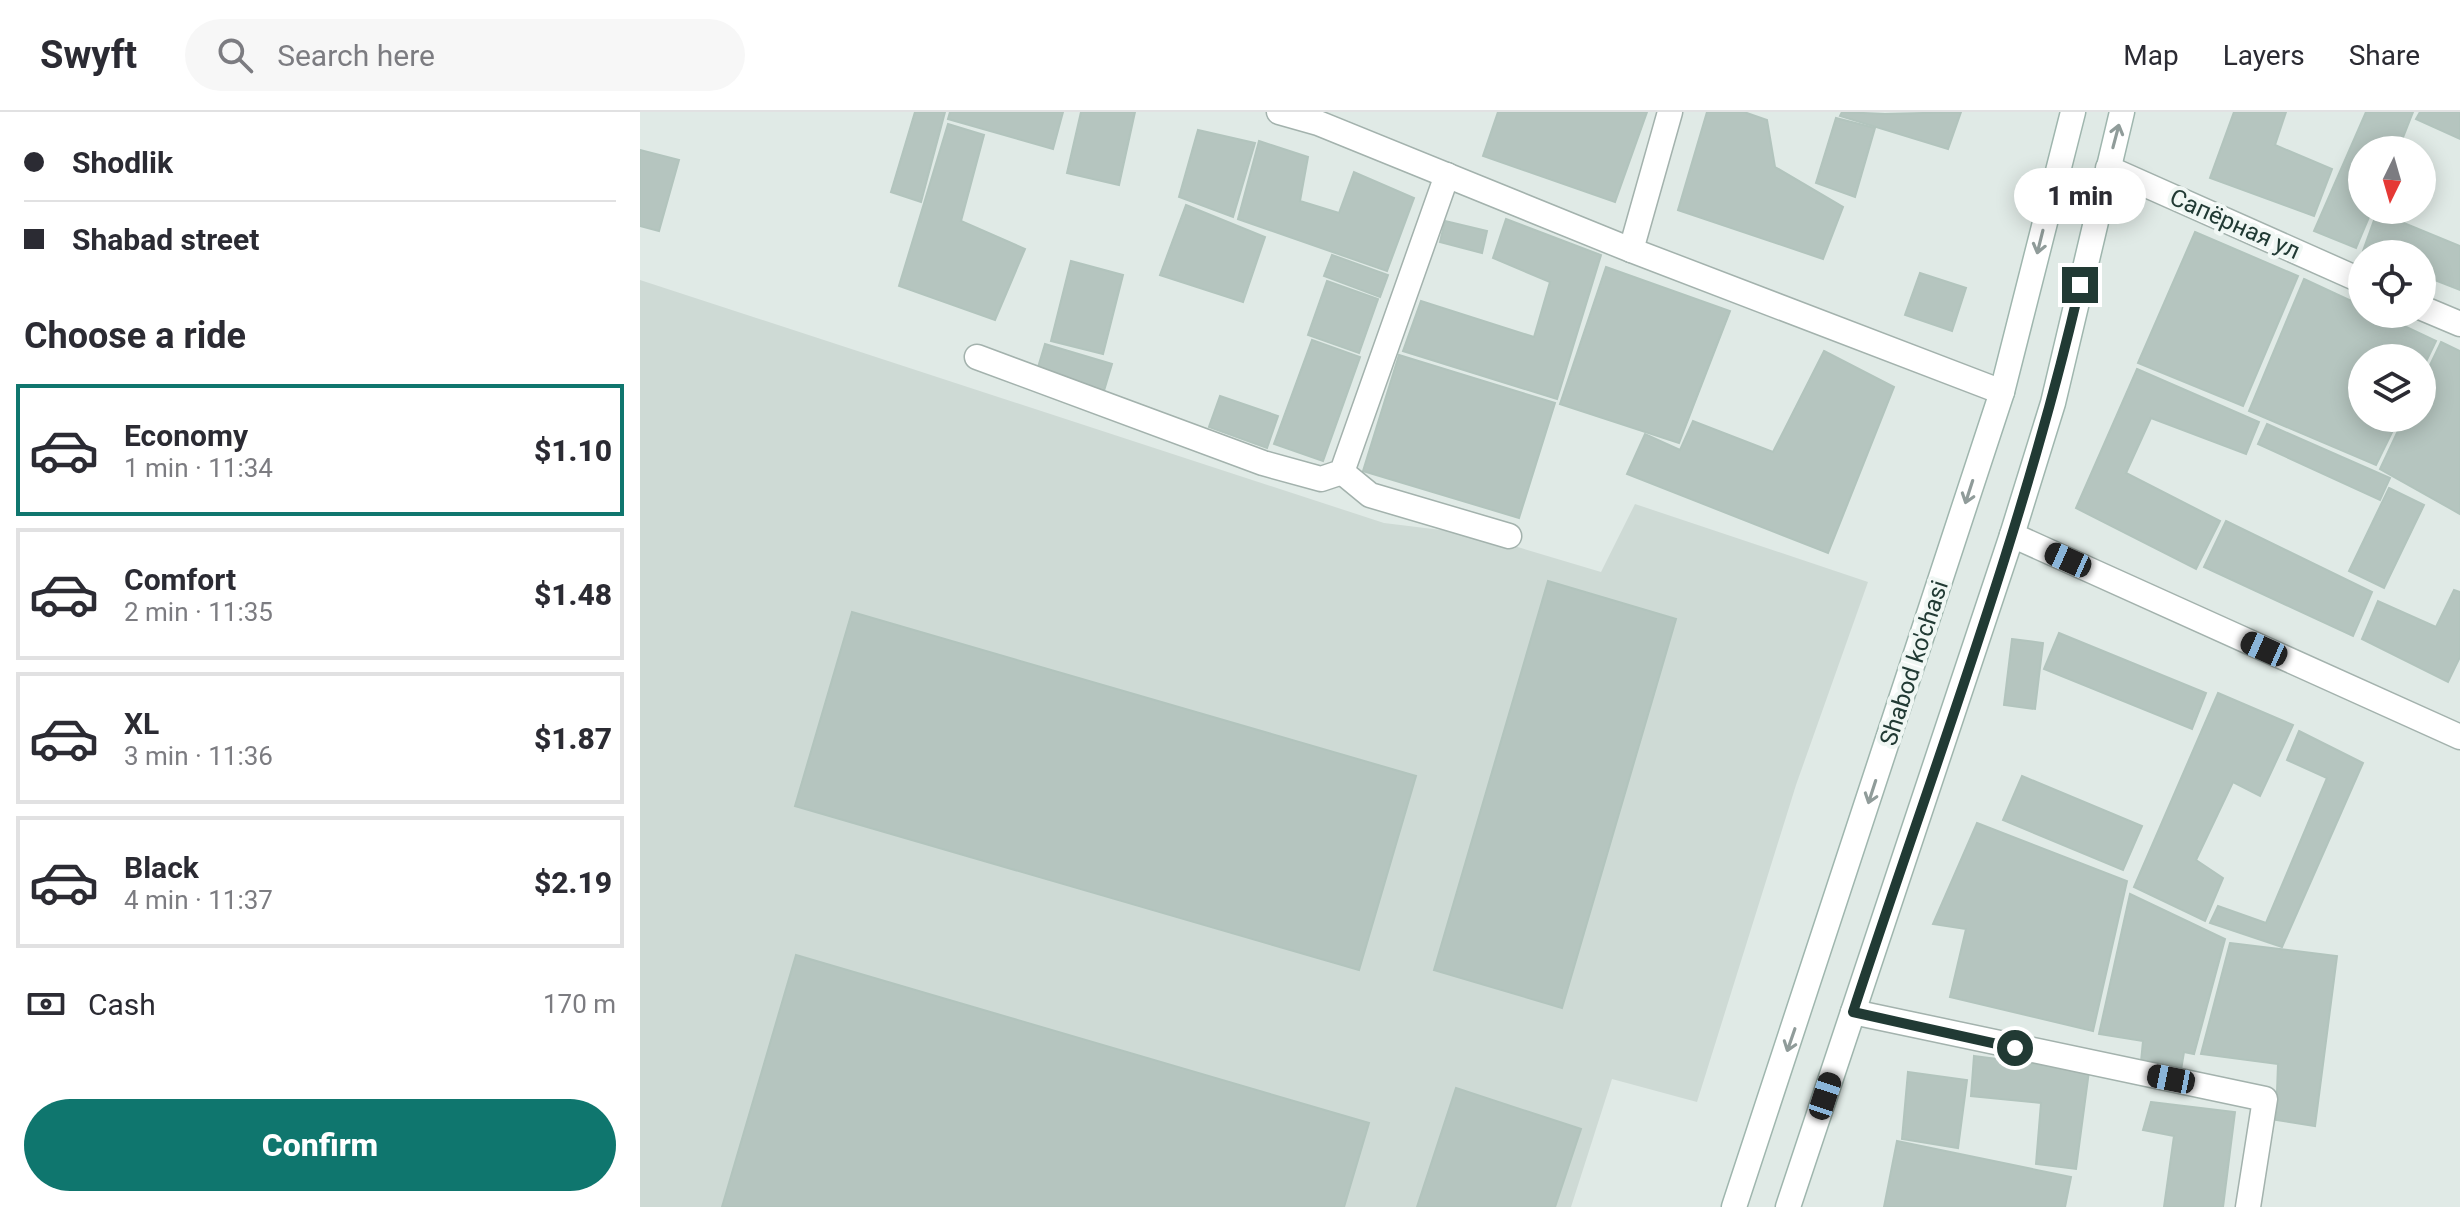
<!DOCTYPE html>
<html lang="en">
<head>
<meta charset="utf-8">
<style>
	body { margin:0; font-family:Roboto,sans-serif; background:#f7f7f7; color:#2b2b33; height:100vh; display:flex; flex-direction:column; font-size:30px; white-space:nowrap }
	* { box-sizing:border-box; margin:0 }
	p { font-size:26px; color:#7c7c81 }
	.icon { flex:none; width:44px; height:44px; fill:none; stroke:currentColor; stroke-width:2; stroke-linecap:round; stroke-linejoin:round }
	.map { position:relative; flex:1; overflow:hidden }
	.sheet { display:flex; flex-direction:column; background:#fff; width:640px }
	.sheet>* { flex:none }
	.top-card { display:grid; align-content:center; height:176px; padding:0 24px; background:#fff }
	.needle { width:52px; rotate:185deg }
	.buttons { position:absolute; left:1708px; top:24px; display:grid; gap:16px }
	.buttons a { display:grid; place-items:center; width:88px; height:88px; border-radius:50%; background:#fff; box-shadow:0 4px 20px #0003; font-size:40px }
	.end { position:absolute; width:36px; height:36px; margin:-18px; border:10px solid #213a34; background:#fff; box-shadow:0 0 0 4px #fff }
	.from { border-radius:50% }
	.bubble { position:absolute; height:56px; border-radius:28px; background:#fff; box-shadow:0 4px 20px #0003; font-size:26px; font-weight:800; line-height:56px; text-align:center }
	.car { position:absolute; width:24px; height:48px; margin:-24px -12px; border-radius:10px; box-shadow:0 0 6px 2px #0007; background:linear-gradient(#222 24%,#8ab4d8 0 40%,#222 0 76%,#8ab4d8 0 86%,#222 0) }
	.top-card b { display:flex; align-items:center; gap:28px; height:76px; font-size:30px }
	.top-card b+b { border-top:2px solid #e1e1e2 }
	.top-card i { width:20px; height:20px; background:#2b2b33 }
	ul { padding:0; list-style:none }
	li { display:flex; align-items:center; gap:24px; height:132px; margin:0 16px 12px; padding:0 8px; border:4px solid #e1e1e2; border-radius:0px }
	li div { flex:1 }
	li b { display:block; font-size:30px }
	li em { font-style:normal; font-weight:800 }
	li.active { border-color:#0f766e }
	li>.icon { width:72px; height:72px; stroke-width:1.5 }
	h2 { padding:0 24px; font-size:36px; line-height:96px }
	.pay { display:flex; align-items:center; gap:20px; height:88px; padding:0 24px; font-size:30px }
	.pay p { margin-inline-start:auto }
	.button { display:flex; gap:16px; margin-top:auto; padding:16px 24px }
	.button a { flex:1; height:92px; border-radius:48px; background:#0f766e; color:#fff; font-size:32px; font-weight:800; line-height:92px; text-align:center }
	header { display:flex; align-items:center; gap:48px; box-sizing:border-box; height:112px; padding:0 40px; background:#fff; border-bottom:2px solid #e1e1e2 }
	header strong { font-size:38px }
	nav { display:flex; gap:44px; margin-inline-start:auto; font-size:28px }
	.search { width:560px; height:72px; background:#f7f7f7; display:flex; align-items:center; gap:20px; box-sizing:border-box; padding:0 28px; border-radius:44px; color:#7c7c81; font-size:30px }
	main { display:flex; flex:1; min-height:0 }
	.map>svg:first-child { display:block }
	.built { fill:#cedad5 }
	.building { fill:#b5c5bf; stroke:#b2c4bd; stroke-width:2 }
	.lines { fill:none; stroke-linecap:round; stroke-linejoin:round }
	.street-casing { stroke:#a3b2ad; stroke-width:27 }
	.secondary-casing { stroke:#9fb6ae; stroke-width:27 }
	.street { stroke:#fff; stroke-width:24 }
	.secondary { stroke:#fff; stroke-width:24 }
	.oneway { stroke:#909c9a }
	.route { stroke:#213a34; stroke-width:10 }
	.labels { text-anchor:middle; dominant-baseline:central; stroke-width:8; stroke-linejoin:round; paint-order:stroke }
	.street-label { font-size:24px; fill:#213a34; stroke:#f0f7f4 }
</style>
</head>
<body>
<header>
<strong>Swyft</strong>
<div class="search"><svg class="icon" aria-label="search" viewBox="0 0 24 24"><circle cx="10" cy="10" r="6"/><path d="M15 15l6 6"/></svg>Search here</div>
<nav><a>Map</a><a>Layers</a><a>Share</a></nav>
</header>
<main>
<section class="sheet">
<div class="top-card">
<b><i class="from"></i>Shodlik</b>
<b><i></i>Shabad street</b>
</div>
<h2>Choose a ride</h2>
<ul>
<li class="active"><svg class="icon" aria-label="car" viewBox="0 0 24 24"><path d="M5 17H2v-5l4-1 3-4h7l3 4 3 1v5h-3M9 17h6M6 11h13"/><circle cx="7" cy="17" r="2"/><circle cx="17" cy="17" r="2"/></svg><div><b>Economy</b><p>1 min · 11:34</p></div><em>$1.10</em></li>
<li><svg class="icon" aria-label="car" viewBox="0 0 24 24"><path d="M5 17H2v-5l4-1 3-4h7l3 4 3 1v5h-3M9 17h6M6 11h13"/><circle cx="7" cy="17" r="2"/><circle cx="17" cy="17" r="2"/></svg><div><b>Comfort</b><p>2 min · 11:35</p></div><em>$1.48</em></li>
<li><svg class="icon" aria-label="car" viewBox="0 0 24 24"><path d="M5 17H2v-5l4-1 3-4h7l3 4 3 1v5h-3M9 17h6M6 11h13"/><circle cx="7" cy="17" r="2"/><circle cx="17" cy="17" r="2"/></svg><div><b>XL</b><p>3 min · 11:36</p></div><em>$1.87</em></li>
<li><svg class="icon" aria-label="car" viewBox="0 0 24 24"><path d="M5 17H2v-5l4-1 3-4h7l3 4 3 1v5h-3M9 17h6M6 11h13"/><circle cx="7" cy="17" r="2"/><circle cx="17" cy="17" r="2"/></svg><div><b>Black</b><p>4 min · 11:37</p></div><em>$2.19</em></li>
</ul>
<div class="pay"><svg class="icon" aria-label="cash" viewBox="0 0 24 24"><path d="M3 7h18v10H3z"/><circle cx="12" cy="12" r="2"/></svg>Cash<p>170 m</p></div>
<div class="button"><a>Confirm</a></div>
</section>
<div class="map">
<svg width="1820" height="1095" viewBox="0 0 1820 1095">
	<rect width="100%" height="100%" fill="#e0eae6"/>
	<polygon class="built" points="0,168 744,411 834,422 961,460 995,392 1228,470 1156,673 1057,990 972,967 931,1095 0,1095"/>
	<g class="building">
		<polygon points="275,0 305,0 281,90 251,80"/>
		<polygon points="310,0 423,0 413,37 308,7"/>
		<polygon points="441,0 495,0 479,73 427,61"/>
		<polygon points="858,0 1007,0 975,90 843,44"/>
		<polygon points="1067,0 1104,0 1127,8 1135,55 1203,95 1183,147 1038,98"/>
		<polygon points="1202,0 1245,2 1321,0 1308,37 1200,4"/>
		<polygon points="1594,0 1646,0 1635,33 1692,57 1674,104 1570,66"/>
		<polygon points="1726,0 1773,0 1758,38 1722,38 1722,98 1732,98 1716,136 1674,119"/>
		<polygon points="1780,0 1820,0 1820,27 1776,7"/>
		<polygon points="1196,6 1235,16 1215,85 1176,71"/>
		<polygon points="308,12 344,23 321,109 385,137 355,208 259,174"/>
		<polygon points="558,18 615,31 593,105 539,85"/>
		<polygon points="619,29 668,45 660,89 699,101 714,60 774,86 747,159 598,107"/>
		<polygon points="0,38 39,48 19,119 0,114"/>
		<polygon points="546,93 625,125 603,190 520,163"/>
		<polygon points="1737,100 1820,134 1820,178 1782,163 1782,142 1731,142 1723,139"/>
		<polygon points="866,107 961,143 917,287 763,239 781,189 894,225 910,170 853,146"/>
		<polygon points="805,109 847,119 842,141 800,130"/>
		<polygon points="1555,120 1658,164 1603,294 1498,251"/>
		<polygon points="692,143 748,163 740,185 684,164"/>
		<polygon points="431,149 483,163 463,242 411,229"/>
		<polygon points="966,155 1090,199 1039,331 920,292"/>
		<polygon points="1280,161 1326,176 1312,219 1265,203"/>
		<polygon points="1664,167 1722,194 1722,202 1739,202 1796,229 1782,258 1782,246 1722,246 1722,306 1759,306 1736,353 1609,299"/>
		<polygon points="687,169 738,187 719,241 668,223"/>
		<polygon points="672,228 720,245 683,349 634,332"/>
		<polygon points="1801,230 1820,239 1820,402 1740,357 1764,306 1782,306 1782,270"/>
		<polygon points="405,232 472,252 463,282 396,262"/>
		<polygon points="1184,239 1254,275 1188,441 987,362 1005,322 1040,338 1053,309 1133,340"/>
		<polygon points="759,243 915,291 879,406 723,359"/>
		<polygon points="1497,257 1619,310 1606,342 1511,306 1486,361 1580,409 1556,457 1436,396"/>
		<polygon points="580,284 638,304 627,336 569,315"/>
		<polygon points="1627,312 1750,366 1740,388 1618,332"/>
		<polygon points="1749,376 1784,393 1744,476 1709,459"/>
		<polygon points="1586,409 1732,480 1713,524 1564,455"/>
		<polygon points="908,469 1036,507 922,896 794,858"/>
		<polygon points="1814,478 1820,480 1820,545 1808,570 1722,527 1738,489 1796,515"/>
		<polygon points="212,500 776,664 719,858 155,694"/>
		<polygon points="1419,521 1566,581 1552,617 1404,557"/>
		<polygon points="1372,527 1403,531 1395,597 1364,593"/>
		<polygon points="1578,581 1653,613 1620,684 1593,670 1556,748 1583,766 1565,809 1494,775"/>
		<polygon points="1659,619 1723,651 1642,835 1570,811 1578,794 1626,811 1687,666 1647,648"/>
		<polygon points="1382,664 1502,714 1483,758 1363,708"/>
		<polygon points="1337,711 1487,769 1453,919 1310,885 1326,817 1293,812"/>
		<polygon points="1490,782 1585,827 1554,942 1544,940 1541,958 1501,950 1503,929 1459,922"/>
		<polygon points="1590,831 1697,844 1675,1014 1636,1008 1638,952 1561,942"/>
		<polygon points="156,843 729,1011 704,1095 82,1095"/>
		<polygon points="1334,944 1449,959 1436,1057 1396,1052 1401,991 1331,984"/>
		<polygon points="1268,960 1327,968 1318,1036 1262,1027"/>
		<polygon points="816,976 941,1017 915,1095 777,1095"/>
		<polygon points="1511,990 1595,1000 1583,1095 1524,1095 1534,1024 1503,1018"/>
		<polygon points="1257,1029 1431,1065 1425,1095 1244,1095"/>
	</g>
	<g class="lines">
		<defs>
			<g id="street">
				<polyline points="639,0 678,11 991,138 1362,280"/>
				<polyline points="1468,56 1722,169"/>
				<polyline points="991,138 1030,0"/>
				<polyline points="1782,196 1820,212"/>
				<polyline points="337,245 623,351 681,367 702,360 807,63"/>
				<polyline points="702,360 730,383 869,424"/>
				<polyline points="1372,423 1820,625"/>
				<polyline points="1213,900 1625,987 1608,1095"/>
			</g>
			<g id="secondary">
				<polyline points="1094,1095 1362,280 1433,0"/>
				<polyline points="1148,1095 1372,423 1413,291 1482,0"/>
			</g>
		</defs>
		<use href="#street" class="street-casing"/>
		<use href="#secondary" class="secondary-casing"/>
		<use href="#street" class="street"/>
		<use href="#secondary" class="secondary"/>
	</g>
	<defs><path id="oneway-shaft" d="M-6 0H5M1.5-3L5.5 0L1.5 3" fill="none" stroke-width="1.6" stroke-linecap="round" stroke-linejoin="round" transform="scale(2)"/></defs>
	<g class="oneway">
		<use href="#oneway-shaft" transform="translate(1476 24) rotate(-75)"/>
		<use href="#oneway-shaft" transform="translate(1400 130) rotate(104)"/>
		<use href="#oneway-shaft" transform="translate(1329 380) rotate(108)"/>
		<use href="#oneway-shaft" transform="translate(1232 680) rotate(108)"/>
		<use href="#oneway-shaft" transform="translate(1151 928) rotate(109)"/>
	</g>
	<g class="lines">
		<path class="route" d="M1375,936L1213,900C1292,659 1383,421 1440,173"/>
	</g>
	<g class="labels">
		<g class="street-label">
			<text transform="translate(1595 112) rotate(24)">Сапёрная ул</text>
			<text transform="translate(1274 551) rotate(-72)">Shabod ko'chasi</text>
		</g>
	</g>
</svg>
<div class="buttons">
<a><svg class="needle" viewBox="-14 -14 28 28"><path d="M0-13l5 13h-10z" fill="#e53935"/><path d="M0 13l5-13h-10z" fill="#7c7c81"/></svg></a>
<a><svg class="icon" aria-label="locate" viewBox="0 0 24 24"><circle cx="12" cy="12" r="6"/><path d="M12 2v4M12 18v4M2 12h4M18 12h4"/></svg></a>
<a><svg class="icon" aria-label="layers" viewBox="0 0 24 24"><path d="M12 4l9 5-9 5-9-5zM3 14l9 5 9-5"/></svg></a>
</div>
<i class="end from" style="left:1375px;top:936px"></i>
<i class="end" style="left:1440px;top:173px"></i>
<div class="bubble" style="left:1374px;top:56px;width:132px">1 min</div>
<i class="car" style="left:1428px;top:448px;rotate:294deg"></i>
<i class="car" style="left:1624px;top:537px;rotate:294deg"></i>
<i class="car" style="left:1531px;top:967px;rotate:281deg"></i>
<i class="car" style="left:1185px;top:984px;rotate:18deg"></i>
</div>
</main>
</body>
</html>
